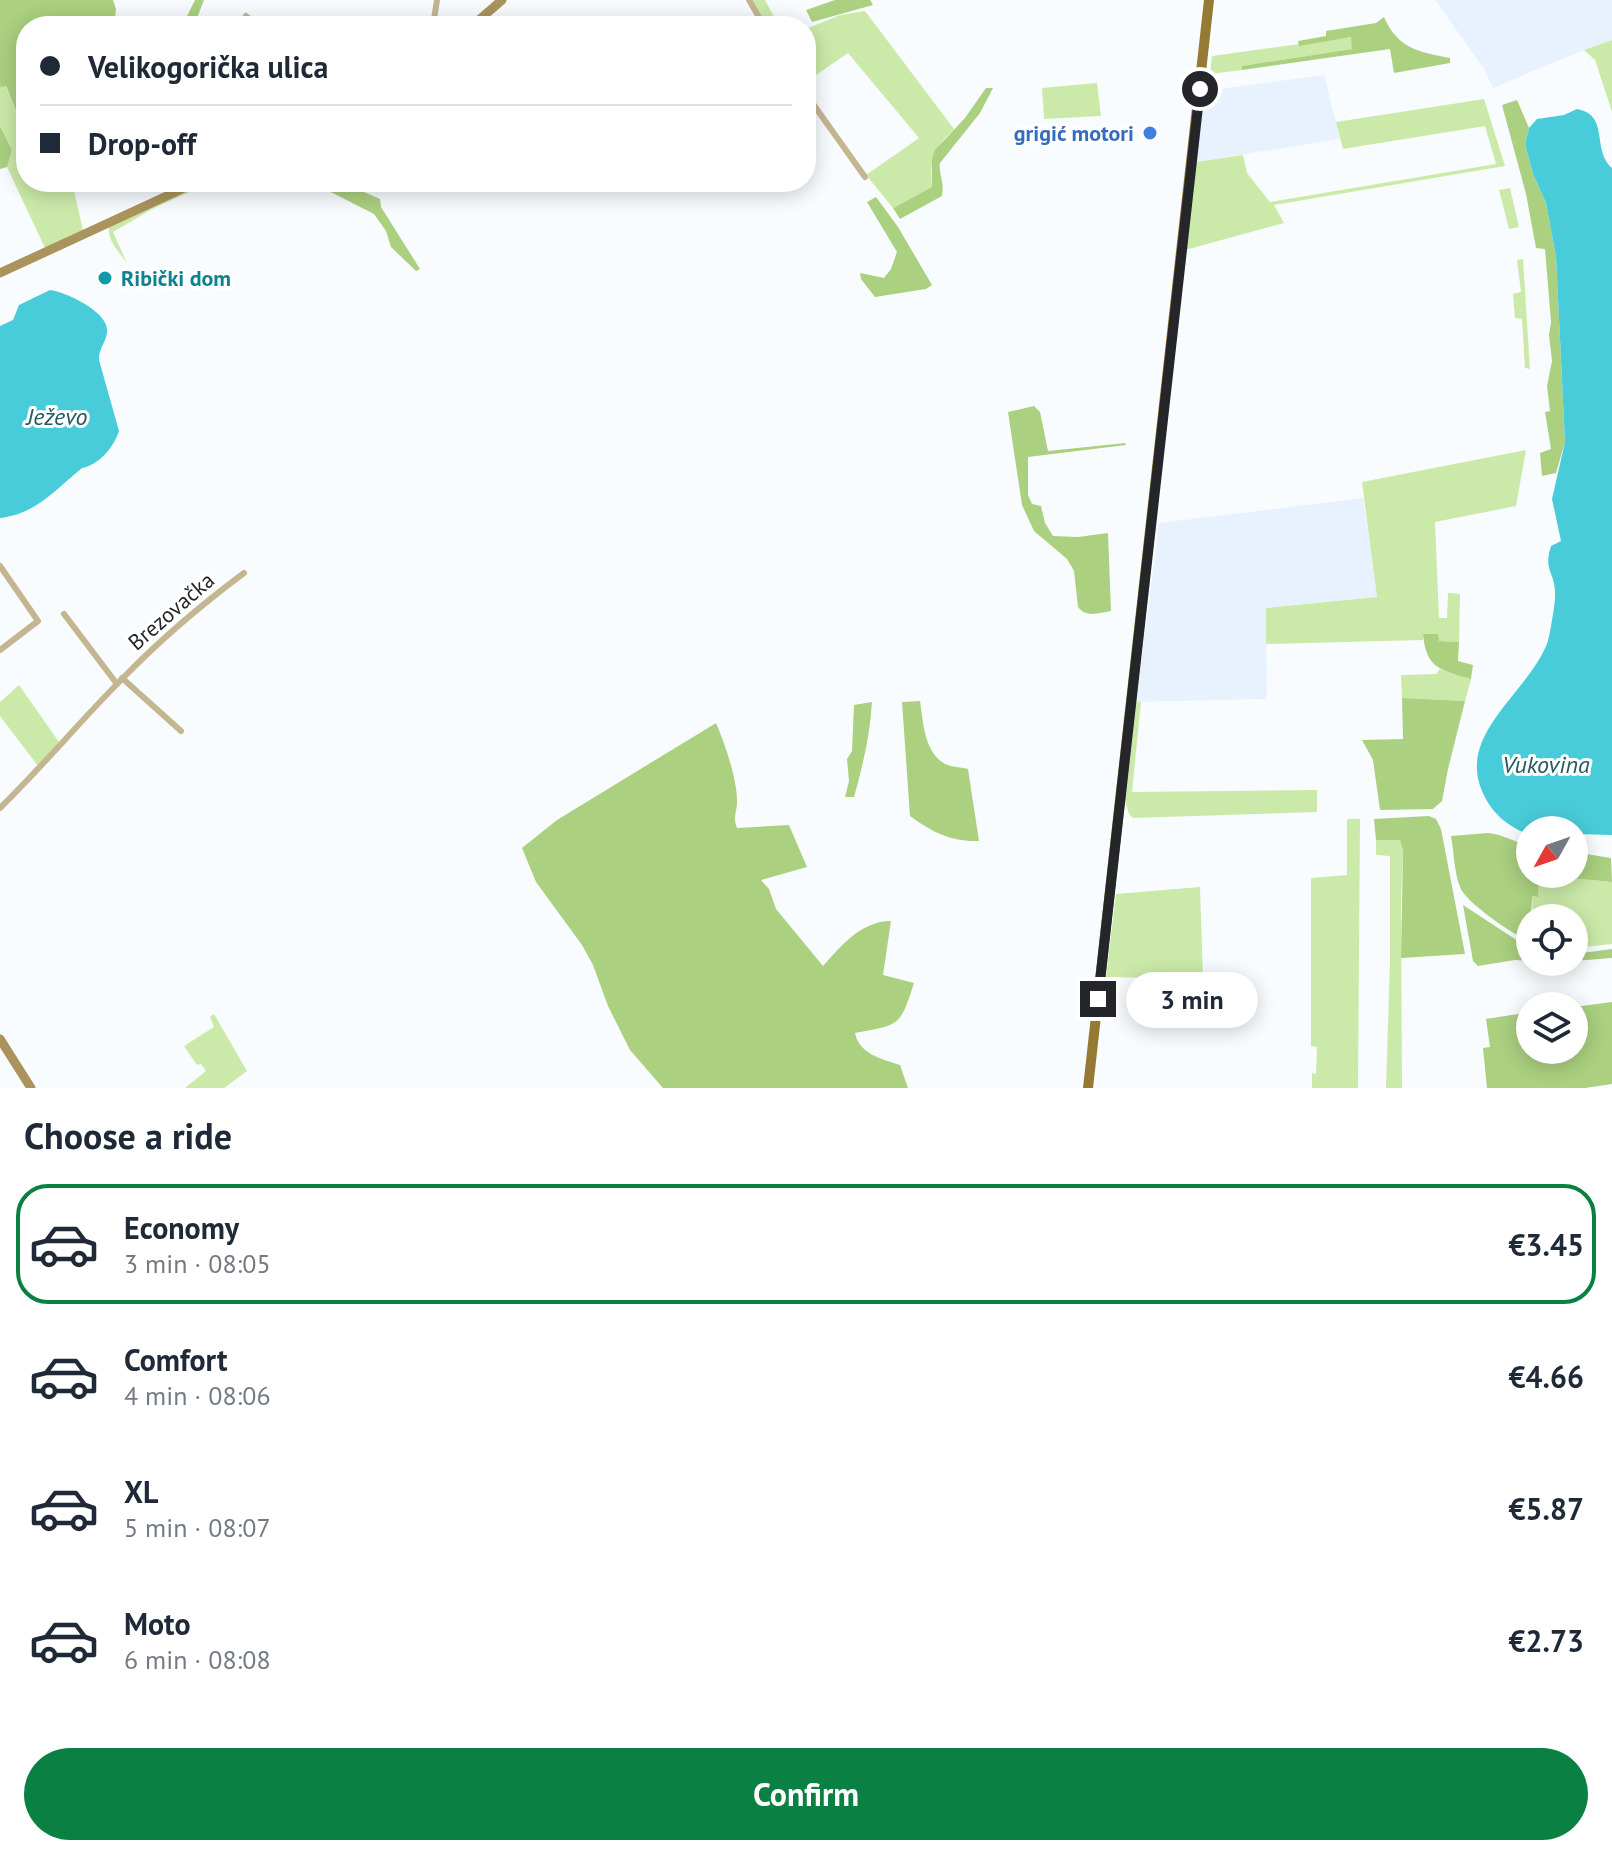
<!DOCTYPE html>
<html lang="en">
<head>
<meta charset="utf-8">
<style>
	body { margin:0; font-family:"PT Sans",sans-serif; background:#f2f2f3; color:#1f2937; height:100vh; display:flex; flex-direction:column; font-size:30px; white-space:nowrap }
	* { box-sizing:border-box; margin:0 }
	p { font-size:26px; color:#747a83 }
	.icon { flex:none; width:44px; height:44px; fill:none; stroke:currentColor; stroke-width:2; stroke-linecap:round; stroke-linejoin:round }
	.map { position:relative; height:1088px; overflow:hidden }
	.drawer { display:flex; flex-direction:column; background:#fff; flex:1 }
	.drawer>* { flex:none }
	.guide { position:absolute; left:16px; top:16px; width:800px; height:176px; border-radius:32px; box-shadow:0 4px 20px #0003; display:grid; align-content:center; height:176px; padding:0 24px; background:#fff }
	.needle { width:52px; rotate:230deg }
	.buttons { position:absolute; left:1516px; top:816px; display:grid; gap:16px }
	.buttons a { display:grid; place-items:center; width:72px; height:72px; border-radius:50%; background:#fff; box-shadow:0 4px 20px #0003; font-size:40px }
	.end { position:absolute; width:36px; height:36px; margin:-18px; border:10px solid #252629; background:#fff; box-shadow:0 0 0 4px #fff }
	.from { border-radius:50% }
	.bubble { position:absolute; height:56px; border-radius:28px; background:#fff; box-shadow:0 4px 20px #0003; font-size:26px; font-weight:700; line-height:56px; text-align:center }
	.guide b { display:flex; align-items:center; gap:28px; height:76px; font-size:30px }
	.guide b+b { border-top:2px solid #e0e1e3 }
	.guide i { width:20px; height:20px; background:#1f2937 }
	ul { padding:0; list-style:none }
	li { display:flex; align-items:center; gap:24px; height:120px; margin:0 16px 12px; padding:0 8px; border:4px solid transparent; border-radius:32px }
	li div { flex:1 }
	li b { display:block; font-size:30px }
	li em { font-style:normal; font-weight:700 }
	li.on { border-color:#0b8043 }
	li>.icon { width:72px; height:72px; stroke-width:1.5 }
	h2 { padding:0 24px; font-size:36px; line-height:96px }
	.primary-button { display:flex; gap:16px; margin-top:auto; padding:16px 24px }
	.primary-button a { flex:1; height:92px; border-radius:48px; background:#0b8043; color:#fff; font-size:32px; font-weight:700; line-height:92px; text-align:center }
	.map>svg:first-child { display:block }
	.built { fill:#e8f2ff }
	.green { fill:#cbeaa9 }
	.forest { fill:#abd080 }
	.water { fill:#49ccd9 }
	.lines { fill:none; stroke-linecap:round; stroke-linejoin:round }
	.minor { stroke:#c5b692; stroke-width:6 }
	.secondary { stroke:#aa935d; stroke-width:9 }
	.primary { stroke:#967a33; stroke-width:10 }
	.route { stroke:#252629; stroke-width:10 }
	.shop-dot { fill:#3f7fe0; stroke:#fff; stroke-width:3 }
	.culture-dot { fill:#0f9aa8; stroke:#fff; stroke-width:3 }
	.labels { text-anchor:middle; dominant-baseline:central; stroke-width:6; stroke-linejoin:round; paint-order:stroke }
	.shop-label { font-size:22px; font-weight:bold; fill:#366cbe; stroke:#fff; text-anchor:end }
	.culture-label { font-size:22px; font-weight:bold; fill:#0d838f; stroke:#fff; text-anchor:start }
	.street-label { font-size:22px; fill:#252629; stroke:#fff }
	.water-label { font-size:24px; font-style:italic; fill:#255b61; stroke:#fff }
</style>
</head>
<body>
<div class="map">
<svg width="1612" height="1088" viewBox="0 0 1612 1088">
	<rect width="100%" height="100%" fill="#f9fcfe"/>
	<g class="built">
		<polygon points="1435,0 1612,0 1612,40 1584,50 1493,88 1484,69"/>
		<polygon points="1324,75 1340,139 1196,162 1205,91"/>
		<polygon points="1363,498 1378,597 1266,608 1267,699 1136,702 1159,523"/>
	</g>
	<g class="green">
		<polygon points="752,0 765,0 779,26 766,26"/>
		<path d="M865,11L954,129C933,150 930,157 932,187L893,208L866,175L919,138L848,53L806,82V29L840,15Z"/>
		<polygon points="1351,37 1353,49 1242,66 1242,70 1210,74 1212,56"/>
		<polygon points="1612,40 1612,112 1595,60 1584,50"/>
		<polygon points="1097,83 1101,116 1044,119 1042,88"/>
		<polygon points="5,85 26,136 26,182 72,182 83,230 45,248 7,167 12,150 0,126 0,87"/>
		<polygon points="1484,99 1505,166 1274,205 1284,223 1185,250 1196,162 1243,155 1247,173 1270,202 1496,164 1485,126 1343,149 1336,122"/>
		<path d="M204,182H212L154,208L113,232L127,263C119,252 107,241 109,227Z"/>
		<polygon points="1510,188 1519,227 1509,229 1499,190"/>
		<polygon points="1523,259 1530,369 1525,368 1522,319 1515,318 1513,294 1521,292 1517,260"/>
		<polygon points="1526,450 1516,506 1435,522 1439,618 1447,618 1448,593 1460,594 1459,642 1438,641 1423,635 1423,640 1266,644 1266,608 1377,597 1362,482"/>
		<polygon points="1439,669 1471,679 1465,701 1402,698 1401,675 1437,674"/>
		<polygon points="19,685 59,742 38,766 0,716 0,702"/>
		<polygon points="1136,702 1141,702 1132,792 1317,790 1317,812 1133,818 1129,814 1125,801"/>
		<polygon points="1347,819 1360,819 1358,1088 1312,1088 1312,1073 1316,1074 1317,1047 1311,1046 1311,878 1347,875"/>
		<polygon points="1376,840 1400,840 1403,851 1401,905 1402,1088 1386,1088 1390,960 1390,856 1376,855"/>
		<polygon points="1539,875 1612,882 1612,944 1574,948 1574,918 1533,918 1532,896 1537,897"/>
		<polygon points="1200,887 1203,979 1106,977 1116,894"/>
		<polygon points="214,1014 247,1071 224,1088 185,1088 206,1071 201,1064 197,1065 184,1046 214,1027 210,1017"/>
	</g>
	<g class="forest">
		<polygon points="0,0 113,0 116,9 114,26 26,26 26,136 6,86 0,87"/>
		<polygon points="195,0 204,0 194,26 182,26"/>
		<polygon points="835,0 870,0 873,5 812,22 806,10"/>
		<path d="M1384,17C1398,49 1419,52 1450,58V63L1394,73L1390,49L1242,70V66L1352,49L1351,37L1299,46L1298,41L1326,36V31L1376,23Z"/>
		<path d="M986,88H993L980,113L940,163C938,173 945,182 942,196L900,219L893,208L932,187V159L935,150L965,118Z"/>
		<polygon points="1517,100 1529,128 1525,144 1533,174 1546,203 1556,257 1565,442 1556,473 1542,476 1540,453 1551,449 1545,412 1550,411 1547,386 1552,361 1549,335 1551,322 1545,249 1536,248 1526,194 1502,105"/>
		<polygon points="0,126 12,150 7,167 0,169"/>
		<polygon points="311,182 341,182 380,199 381,207 420,269 416,271 391,247 386,231 374,214"/>
		<polygon points="876,197 898,227 932,285 926,289 875,297 861,279 860,273 884,278 891,269 897,252 867,202"/>
		<path d="M1034,406L1040,412L1048,451L1125,443L1126,445L1028,457V495L1032,504L1041,506L1045,523L1053,536L1078,537L1108,533L1111,611C1099,613 1086,618 1078,607L1074,571L1067,559L1034,531L1022,505L1008,412Z"/>
		<path d="M1423,634H1438L1439,641L1459,642L1458,661L1473,665L1471,679C1441,670 1426,669 1423,634Z"/>
		<polygon points="1402,698 1465,701 1448,769 1442,801 1433,809 1380,810 1373,760 1362,740 1403,739"/>
		<path d="M920,701C923,721 924,749 942,762C949,767 960,767 968,769L979,841C951,842 932,832 910,816L902,702Z"/>
		<path d="M872,702C870,735 863,765 854,797H845L849,781L847,759L852,751L854,705Z"/>
		<path d="M716,723C725,744 738,781 737,804C736,814 733,818 737,828L789,825L807,867L761,880L769,889L776,909L823,966C841,946 861,921 891,921L883,975L914,983C900,1027 899,1025 855,1033C859,1054 882,1059 900,1065L908,1088H663L630,1050L608,1006L593,965L582,945L536,882L522,848L557,820Z"/>
		<polygon points="1429,816 1436,819 1441,829 1465,954 1401,958 1403,851 1400,840 1376,840 1374,819"/>
		<path d="M1488,833C1503,834 1515,843 1530,845V874H1574V848L1577,849L1580,853L1611,858L1612,882L1539,875L1538,897L1532,896L1530,942C1514,935 1466,903 1460,887C1454,872 1454,852 1451,836Z"/>
		<polygon points="1463,905 1530,949 1530,961 1515,960 1478,966 1473,961"/>
		<polygon points="1612,949 1612,958 1574,961 1574,954"/>
		<polygon points="1612,1002 1612,1084 1585,1088 1487,1088 1483,1048 1490,1047 1486,1019 1530,1012 1530,1050 1574,1050 1574,1007"/>
	</g>
	<g class="water">
		<path d="M1577,109C1610,115 1591,149 1612,168V835L1574,834V830H1530V835C1507,826 1492,814 1482,791C1457,732 1530,692 1548,641C1550,634 1556,600 1555,593C1555,571 1543,572 1551,546L1561,541L1552,499L1565,442L1556,257L1546,203L1533,174L1525,144L1529,128L1537,119L1564,115Z"/>
		<path d="M50,290C66,292 106,311 107,329C108,341 98,348 99,360L119,431C114,447 99,465 82,468C55,490 36,514 0,518V326L13,320L19,305Z"/>
	</g>
	<g class="lines">
		<g class="minor">
			<polyline points="749,0 764,26"/>
			<polyline points="246,16 258,26"/>
			<polyline points="433,26 437,0"/>
			<polyline points="806,94 865,177"/>
			<polyline points="0,566 38,621 0,650"/>
			<polyline points="64,614 117,684"/>
			<polyline points="122,678 181,731"/>
			<path d="M0,808C43,766 81,720 123,678C160,640 201,605 244,573"/>
		</g>
		<g class="secondary">
			<polyline points="472,26 502,0"/>
			<polyline points="0,273 197,182"/>
			<polyline points="0,1039 31,1088"/>
		</g>
		<polyline class="primary" points="1088,1088 1209,0"/>
	</g>
	<g class="lines">
		<polyline class="route" points="1098,999 1200,89"/>
	</g>
	<circle class="shop-dot" cx="1150" cy="133" r="8"/>
	<circle class="culture-dot" cx="105" cy="278" r="8"/>
	<g class="labels">
		<g class="shop-label">
			<text x="1134" y="133">grigić motori</text>
		</g>
		<g class="culture-label">
			<text x="121" y="278">Ribički dom</text>
		</g>
		<g class="street-label">
			<text transform="translate(171 611) rotate(-41)">Brezovačka</text>
		</g>
		<g class="water-label">
			<text x="57" y="416">Ježevo</text>
			<text x="1546" y="764">Vukovina</text>
		</g>
	</g>
</svg>
<div class="buttons">
<a><svg class="needle" viewBox="-14 -14 28 28"><path d="M0-13l5 13h-10z" fill="#e53935"/><path d="M0 13l5-13h-10z" fill="#747a83"/></svg></a>
<a><svg class="icon" aria-label="locate" viewBox="0 0 24 24"><circle cx="12" cy="12" r="6"/><path d="M12 2v4M12 18v4M2 12h4M18 12h4"/></svg></a>
<a><svg class="icon" aria-label="layers" viewBox="0 0 24 24"><path d="M12 4l9 5-9 5-9-5zM3 14l9 5 9-5"/></svg></a>
</div>
<i class="end from" style="left:1200px;top:89px"></i>
<i class="end" style="left:1098px;top:999px"></i>
<div class="bubble" style="left:1126px;top:972px;width:132px">3 min</div>
<div class="guide">
<b><i class="from"></i>Velikogorička ulica</b>
<b><i></i>Drop-off</b>
</div>
</div>
<section class="drawer">
<h2>Choose a ride</h2>
<ul>
<li class="on"><svg class="icon" aria-label="car" viewBox="0 0 24 24"><path d="M5 17H2v-5l4-1 3-4h7l3 4 3 1v5h-3M9 17h6M6 11h13"/><circle cx="7" cy="17" r="2"/><circle cx="17" cy="17" r="2"/></svg><div><b>Economy</b><p>3 min · 08:05</p></div><em>€3.45</em></li>
<li><svg class="icon" aria-label="car" viewBox="0 0 24 24"><path d="M5 17H2v-5l4-1 3-4h7l3 4 3 1v5h-3M9 17h6M6 11h13"/><circle cx="7" cy="17" r="2"/><circle cx="17" cy="17" r="2"/></svg><div><b>Comfort</b><p>4 min · 08:06</p></div><em>€4.66</em></li>
<li><svg class="icon" aria-label="car" viewBox="0 0 24 24"><path d="M5 17H2v-5l4-1 3-4h7l3 4 3 1v5h-3M9 17h6M6 11h13"/><circle cx="7" cy="17" r="2"/><circle cx="17" cy="17" r="2"/></svg><div><b>XL</b><p>5 min · 08:07</p></div><em>€5.87</em></li>
<li><svg class="icon" aria-label="car" viewBox="0 0 24 24"><path d="M5 17H2v-5l4-1 3-4h7l3 4 3 1v5h-3M9 17h6M6 11h13"/><circle cx="7" cy="17" r="2"/><circle cx="17" cy="17" r="2"/></svg><div><b>Moto</b><p>6 min · 08:08</p></div><em>€2.73</em></li>
</ul>
<div class="primary-button"><a>Confirm</a></div>
</section>
</body>
</html>
